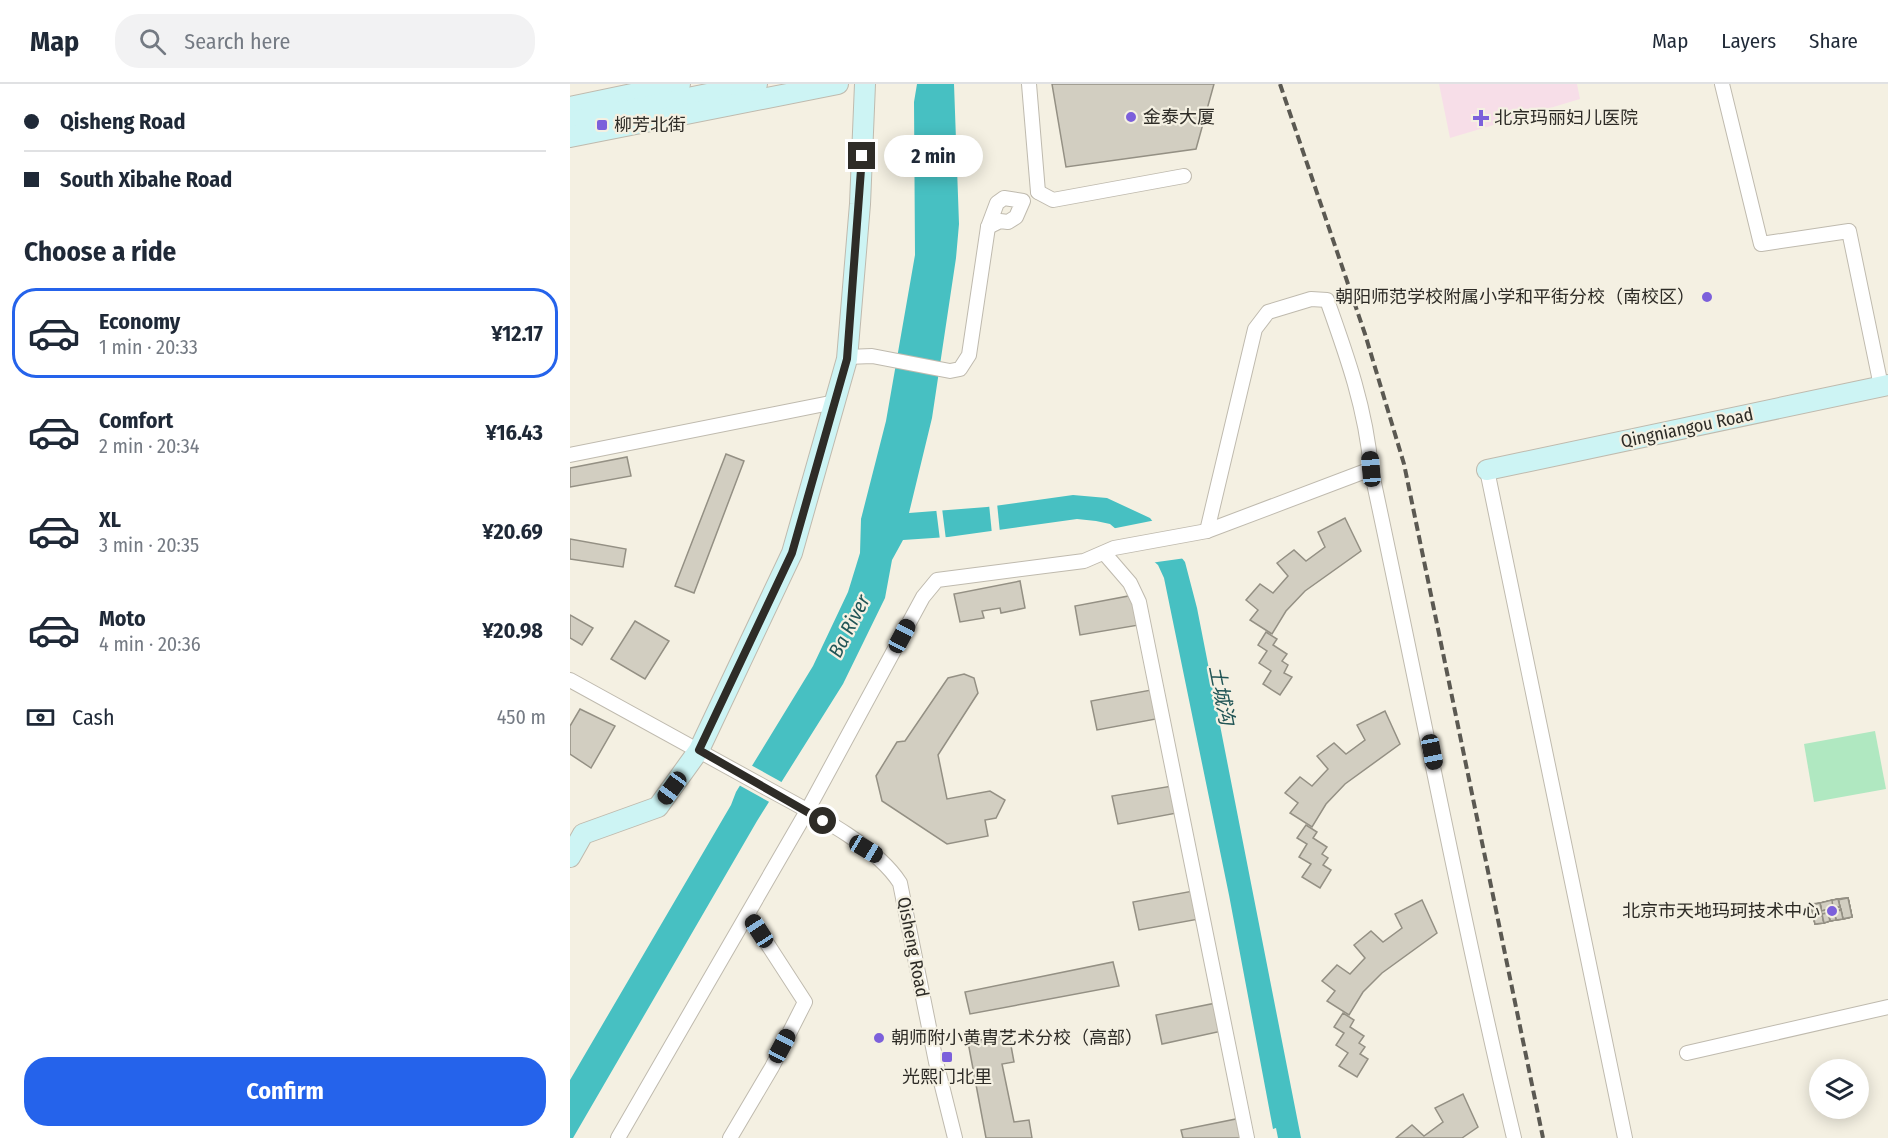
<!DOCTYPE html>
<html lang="en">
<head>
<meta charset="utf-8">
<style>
	body { margin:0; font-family:"Fira Sans Condensed","Noto Sans SC",sans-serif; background:#f2f2f3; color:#1f2937; height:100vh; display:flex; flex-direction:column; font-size:22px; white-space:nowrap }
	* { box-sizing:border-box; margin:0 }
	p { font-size:20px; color:#747a83 }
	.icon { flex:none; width:33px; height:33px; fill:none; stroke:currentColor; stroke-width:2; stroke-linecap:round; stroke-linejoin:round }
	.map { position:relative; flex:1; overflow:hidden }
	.sheet { display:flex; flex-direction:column; background:#fff; width:570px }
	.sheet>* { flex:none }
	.top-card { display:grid; align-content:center; height:132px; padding:0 24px; background:#fff }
	.fabs { position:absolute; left:1239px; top:975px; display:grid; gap:12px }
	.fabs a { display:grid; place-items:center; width:60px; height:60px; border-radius:50%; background:#fff; box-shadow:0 3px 15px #0003; font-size:30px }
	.end { position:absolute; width:27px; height:27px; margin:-14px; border:8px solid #2e2c27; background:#fff; box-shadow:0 0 0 3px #fff }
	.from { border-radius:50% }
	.bubble { position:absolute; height:42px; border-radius:21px; background:#fff; box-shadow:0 3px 15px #0003; font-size:20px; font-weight:700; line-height:42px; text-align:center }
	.car { position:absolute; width:18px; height:36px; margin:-18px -9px; border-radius:8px; box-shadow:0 0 4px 2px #0007; background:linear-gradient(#222 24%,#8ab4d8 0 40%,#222 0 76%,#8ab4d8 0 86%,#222 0) }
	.top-card b { display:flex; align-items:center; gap:21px; height:57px; font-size:22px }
	.top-card b+b { border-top:2px solid #e0e1e3 }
	.top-card i { width:15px; height:15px; background:#1f2937 }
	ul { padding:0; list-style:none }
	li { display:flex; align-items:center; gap:18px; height:90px; margin:0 12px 9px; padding:0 12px; border:3px solid transparent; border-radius:24px }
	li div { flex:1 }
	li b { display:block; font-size:22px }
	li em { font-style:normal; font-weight:700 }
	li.on { border-color:#2563eb }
	li>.icon { width:54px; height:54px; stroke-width:1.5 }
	h2 { padding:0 24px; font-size:27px; line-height:72px }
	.pay { display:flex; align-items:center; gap:15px; height:66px; padding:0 24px; font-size:22px }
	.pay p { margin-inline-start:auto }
	.primary-button { display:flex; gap:12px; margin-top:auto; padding:12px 24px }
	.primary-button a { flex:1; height:69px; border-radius:24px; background:#2563eb; color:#fff; font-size:24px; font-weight:700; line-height:69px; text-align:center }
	header { display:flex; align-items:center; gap:36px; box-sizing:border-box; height:84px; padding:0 30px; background:#fff; border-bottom:2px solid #e0e1e3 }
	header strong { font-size:28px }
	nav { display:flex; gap:33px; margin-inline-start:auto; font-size:21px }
	.search { width:420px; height:54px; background:#f2f2f3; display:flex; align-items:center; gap:15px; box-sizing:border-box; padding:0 21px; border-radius:24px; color:#747a83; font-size:22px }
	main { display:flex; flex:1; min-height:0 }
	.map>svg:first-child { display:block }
	.medical { fill:#f7dee8 }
	.pitch { fill:#b0e8c1 }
	.water { fill:#47c0c2 }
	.pier { fill:#f4f0e2 }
	.building { fill:#d2cec1; stroke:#949084; stroke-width:1.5 }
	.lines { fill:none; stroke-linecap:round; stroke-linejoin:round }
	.street-casing { stroke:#bfbaae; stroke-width:16 }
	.secondary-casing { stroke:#bfbaae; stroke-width:22 }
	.street { stroke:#fff; stroke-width:14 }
	.secondary { stroke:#cdf4f4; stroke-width:20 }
	.rail { stroke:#5b5952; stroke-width:4; stroke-dasharray:9 4.5; stroke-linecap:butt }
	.route { stroke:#2e2c27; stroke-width:8 }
	.poi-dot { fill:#7c60db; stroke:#f4f0e2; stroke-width:2 }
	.labels { text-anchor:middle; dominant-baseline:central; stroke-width:4.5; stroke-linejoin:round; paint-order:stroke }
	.poi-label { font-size:18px; fill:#2e2c27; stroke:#f4f0e2; text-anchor:start }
	.street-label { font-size:18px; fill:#2e2c27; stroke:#f4f0e2 }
	.water-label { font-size:20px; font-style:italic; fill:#215556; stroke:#f4f0e2 }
</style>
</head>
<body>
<header>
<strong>Map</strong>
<div class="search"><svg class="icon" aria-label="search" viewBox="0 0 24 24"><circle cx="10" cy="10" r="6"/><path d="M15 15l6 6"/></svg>Search here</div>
<nav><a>Map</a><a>Layers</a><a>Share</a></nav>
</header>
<main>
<section class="sheet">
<div class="top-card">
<b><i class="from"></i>Qisheng Road</b>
<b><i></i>South Xibahe Road</b>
</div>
<h2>Choose a ride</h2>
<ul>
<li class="on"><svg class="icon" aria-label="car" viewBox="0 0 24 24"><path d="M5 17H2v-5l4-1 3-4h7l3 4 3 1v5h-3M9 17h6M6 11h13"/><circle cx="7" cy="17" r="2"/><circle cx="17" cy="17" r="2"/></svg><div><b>Economy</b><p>1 min · 20:33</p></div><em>¥12.17</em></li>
<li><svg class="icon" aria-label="car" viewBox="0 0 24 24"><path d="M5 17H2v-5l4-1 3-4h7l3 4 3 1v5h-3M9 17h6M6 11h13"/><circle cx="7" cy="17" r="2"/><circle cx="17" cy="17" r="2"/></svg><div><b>Comfort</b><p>2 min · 20:34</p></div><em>¥16.43</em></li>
<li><svg class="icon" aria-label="car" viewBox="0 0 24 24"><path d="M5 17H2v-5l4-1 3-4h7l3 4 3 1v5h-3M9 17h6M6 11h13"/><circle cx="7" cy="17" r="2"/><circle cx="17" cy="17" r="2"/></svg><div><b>XL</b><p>3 min · 20:35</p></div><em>¥20.69</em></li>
<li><svg class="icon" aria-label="car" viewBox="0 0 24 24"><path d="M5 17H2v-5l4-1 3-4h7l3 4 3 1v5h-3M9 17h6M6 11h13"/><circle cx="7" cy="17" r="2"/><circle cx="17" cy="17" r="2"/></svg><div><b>Moto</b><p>4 min · 20:36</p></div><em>¥20.98</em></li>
</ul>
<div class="pay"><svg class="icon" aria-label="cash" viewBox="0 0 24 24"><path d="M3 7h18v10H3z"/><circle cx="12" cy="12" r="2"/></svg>Cash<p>450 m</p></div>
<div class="primary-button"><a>Confirm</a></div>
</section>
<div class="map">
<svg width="1318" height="1054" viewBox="0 0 1318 1054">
	<rect width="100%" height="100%" fill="#f4f0e2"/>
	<polygon class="medical" points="869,0 1007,0 1010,15 880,54"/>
	<polygon class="pitch" points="1305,647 1316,705 1244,718 1234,660"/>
	<polygon class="water" points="347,0 384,0 389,140 386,174 362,334 339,429 417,423 503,411 537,414 580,434 615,478 627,524 731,1054 708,1054 706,1044 703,1045 659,811 594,494 588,481 540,440 526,437 507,435 378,453 333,456 322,476 315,514 273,600 187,737 3,1054 0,1054 0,996 161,721 166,708 243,582 278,508 290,469 291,435 316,337 345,171 344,18"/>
	<g class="pier">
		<polygon points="427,419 430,449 422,450 419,420"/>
		<polygon points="366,424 372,424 376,456 370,456"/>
		<polygon points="586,436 616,474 580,479 541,445"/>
		<polygon points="179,680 215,700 203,720 167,700"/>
	</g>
	<g class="building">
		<polygon points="482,0 644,0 626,65 496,83"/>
		<polygon points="156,370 174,377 124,509 105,502"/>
		<polygon points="57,373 61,392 0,403 0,384"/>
		<polygon points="775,434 791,467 735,507 716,527 702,550 680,536 688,526 676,516 690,500 703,509 718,492 707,479 724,466 736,477 755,463 748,448"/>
		<polygon points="0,455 56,465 53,483 0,475"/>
		<polygon points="450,497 455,524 431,529 430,524 412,527 414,534 390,538 384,510"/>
		<polygon points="564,511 569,541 510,551 505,522"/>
		<polygon points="0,531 23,544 12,561 0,554"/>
		<polygon points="65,537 99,557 75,595 41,575"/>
		<polygon points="696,548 707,555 703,561 717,570 712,577 718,581 714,589 722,593 710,611 693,600 701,587 689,579 697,567 688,561"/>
		<polygon points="394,590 404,594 408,609 368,671 377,715 420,707 435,716 426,734 415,736 418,752 377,760 312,717 306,692 327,658 335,657 378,594"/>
		<polygon points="581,606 586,635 527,646 521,617"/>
		<polygon points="10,625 45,642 21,684 0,670 0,642"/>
		<polygon points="815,627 830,660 775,700 756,720 742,743 720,729 728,719 715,709 730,693 742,702 758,685 747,672 764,659 776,670 795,656 787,641"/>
		<polygon points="602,702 607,729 548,740 542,712"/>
		<polygon points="736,741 747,748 743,754 757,763 752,770 758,774 753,781 761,786 750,804 732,793 741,780 729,773 737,760 727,754"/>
		<polygon points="623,807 629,835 569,846 563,818"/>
		<polygon points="1278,814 1282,833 1245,840 1241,821"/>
		<polygon points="1278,814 1282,833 1273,835 1268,815"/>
		<polygon points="1278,814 1282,833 1273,835 1268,815"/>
		<polygon points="1278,814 1282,833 1273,835 1268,815"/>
		<polygon points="1278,814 1282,833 1245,840 1241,821"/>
		<polygon points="1268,815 1270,823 1251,827 1250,819"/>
		<polygon points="1268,815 1270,823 1251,827 1250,819"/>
		<polygon points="1268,815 1270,823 1264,824 1262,816"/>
		<polygon points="1268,815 1270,823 1251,827 1250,819"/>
		<polygon points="852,816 867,849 812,889 793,908 779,931 757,917 765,907 752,897 767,881 780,890 795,874 784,861 801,847 813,858 832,844 825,830"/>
		<polygon points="1262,816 1263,825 1270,823 1271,826 1252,830 1250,819"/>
		<polygon points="1250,819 1254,839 1245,840 1241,820"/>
		<polygon points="1250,819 1254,839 1245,840 1241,821"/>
		<polygon points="1250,819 1254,839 1245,840 1241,821"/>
		<polygon points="1270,823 1271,826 1252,830 1251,827"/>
		<polygon points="1270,823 1271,826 1252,830 1251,827"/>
		<polygon points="1270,823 1271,826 1252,830 1251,827"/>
		<polygon points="1271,826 1273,835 1266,836 1264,828"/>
		<polygon points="1271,826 1273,835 1266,836 1264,828"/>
		<polygon points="1271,826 1273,835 1266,836 1264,828"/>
		<polygon points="1264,828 1266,836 1260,837 1258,829"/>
		<polygon points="1264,828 1266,836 1260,837 1258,829"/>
		<polygon points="1264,828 1266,836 1260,837 1258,829"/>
		<polygon points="1258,829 1260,837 1254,839 1252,830"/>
		<polygon points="1258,829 1260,837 1254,839 1252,830"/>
		<polygon points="1258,829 1260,837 1254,839 1252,830"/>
		<polygon points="543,878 549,902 400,930 395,908"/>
		<polygon points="646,919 652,947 592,960 586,931"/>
		<polygon points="773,929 784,936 780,943 794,952 789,959 795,963 790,970 798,975 787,993 769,982 778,969 766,961 774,949 764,943"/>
		<polygon points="439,951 444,978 432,980 444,1038 459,1036 462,1054 416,1054 398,958"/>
		<polygon points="893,1010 908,1043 892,1054 826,1054 842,1041 854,1052 873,1038 865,1024"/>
		<polygon points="671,1034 675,1054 613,1054 611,1046"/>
	</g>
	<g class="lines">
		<defs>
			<g id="street">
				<polyline points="459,0 468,108"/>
				<polyline points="1152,0 1191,160 1279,147 1311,302"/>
				<polyline points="468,108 483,116 614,92"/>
				<polygon points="434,114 453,117 446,133 438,138 430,137 418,143 427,119"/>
				<polyline points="277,273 302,272 380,287 390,285 399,271 418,143"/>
				<polyline points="0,371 265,318"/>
				<polyline points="917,386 1055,1054"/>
				<path d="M637,447L685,245L698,228L741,215L757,216C777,272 796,325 801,385C849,608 891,832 944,1054"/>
				<polyline points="535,470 560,499 569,518 677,1054"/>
				<path d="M0,596C63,630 126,665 189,700C232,724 304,758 330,799L366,978L385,1054"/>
				<polyline points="1117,969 1318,923"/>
				<polyline points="48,1054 237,727 353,513 367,496 514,477 544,464 637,447 801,385"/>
				<polyline points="160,1054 202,983 235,918 178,830"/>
			</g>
			<g id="secondary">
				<polyline points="0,23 110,0"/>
				<polyline points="0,38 187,0"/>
				<polyline points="0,53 268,0"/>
				<polyline points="917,386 1318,301"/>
				<polyline points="0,773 13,750 88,723 129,666 222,469 277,275 290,120 295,0"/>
			</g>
		</defs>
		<use href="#street" class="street-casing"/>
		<use href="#secondary" class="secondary-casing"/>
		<use href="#street" class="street"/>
		<use href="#secondary" class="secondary"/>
		<polyline class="rail" points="710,0 795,250 834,380 973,1054"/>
	</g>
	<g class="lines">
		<polyline class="route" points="253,737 129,666 222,469 277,275 292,72"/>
	</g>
	<g class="poi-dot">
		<circle cx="561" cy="33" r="6"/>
		<path d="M908 25h6v6h6v6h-6v6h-6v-6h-6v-6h6z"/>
		<rect x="26" y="35" width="12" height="12" rx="3"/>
		<circle cx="1137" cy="213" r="6"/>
		<circle cx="1262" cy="827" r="6"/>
		<circle cx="309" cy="954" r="6"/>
		<rect x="371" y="967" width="12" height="12" rx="3"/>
	</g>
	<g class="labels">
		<g class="poi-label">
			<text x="573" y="33">金泰大厦</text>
			<text x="924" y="34">北京玛丽妇儿医院</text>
			<text x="44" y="41">柳芳北街</text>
			<text x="1125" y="213" text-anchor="end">朝阳师范学校附属小学和平街分校（南校区）</text>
			<text x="1250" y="827" text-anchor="end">北京市天地玛珂技术中心</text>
			<text x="321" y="954">朝师附小黄胄艺术分校（高部）</text>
			<text x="377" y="993" text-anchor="middle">光熙门北里</text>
		</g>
		<g class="street-label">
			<text transform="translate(1117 344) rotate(-12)">Qingniangou Road</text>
			<text transform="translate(343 863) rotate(79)">Qisheng Road</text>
		</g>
		<g class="water-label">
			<text transform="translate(279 542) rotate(-63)">Ba River</text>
			<text transform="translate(652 611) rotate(79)">土城沟</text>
		</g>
	</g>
</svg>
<div class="fabs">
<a><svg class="icon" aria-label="layers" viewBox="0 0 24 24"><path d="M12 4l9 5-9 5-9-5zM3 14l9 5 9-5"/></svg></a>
</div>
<i class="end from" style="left:253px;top:737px"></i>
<i class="end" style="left:292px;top:72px"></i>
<div class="bubble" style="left:314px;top:51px;width:99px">2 min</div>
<i class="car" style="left:801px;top:385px;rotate:355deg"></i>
<i class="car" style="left:332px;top:552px;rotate:28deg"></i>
<i class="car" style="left:862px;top:668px;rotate:169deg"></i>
<i class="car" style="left:102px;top:704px;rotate:216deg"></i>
<i class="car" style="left:296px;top:765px;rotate:121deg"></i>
<i class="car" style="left:189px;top:847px;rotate:327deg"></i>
<i class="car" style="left:212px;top:962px;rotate:28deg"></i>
</div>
</main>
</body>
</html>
